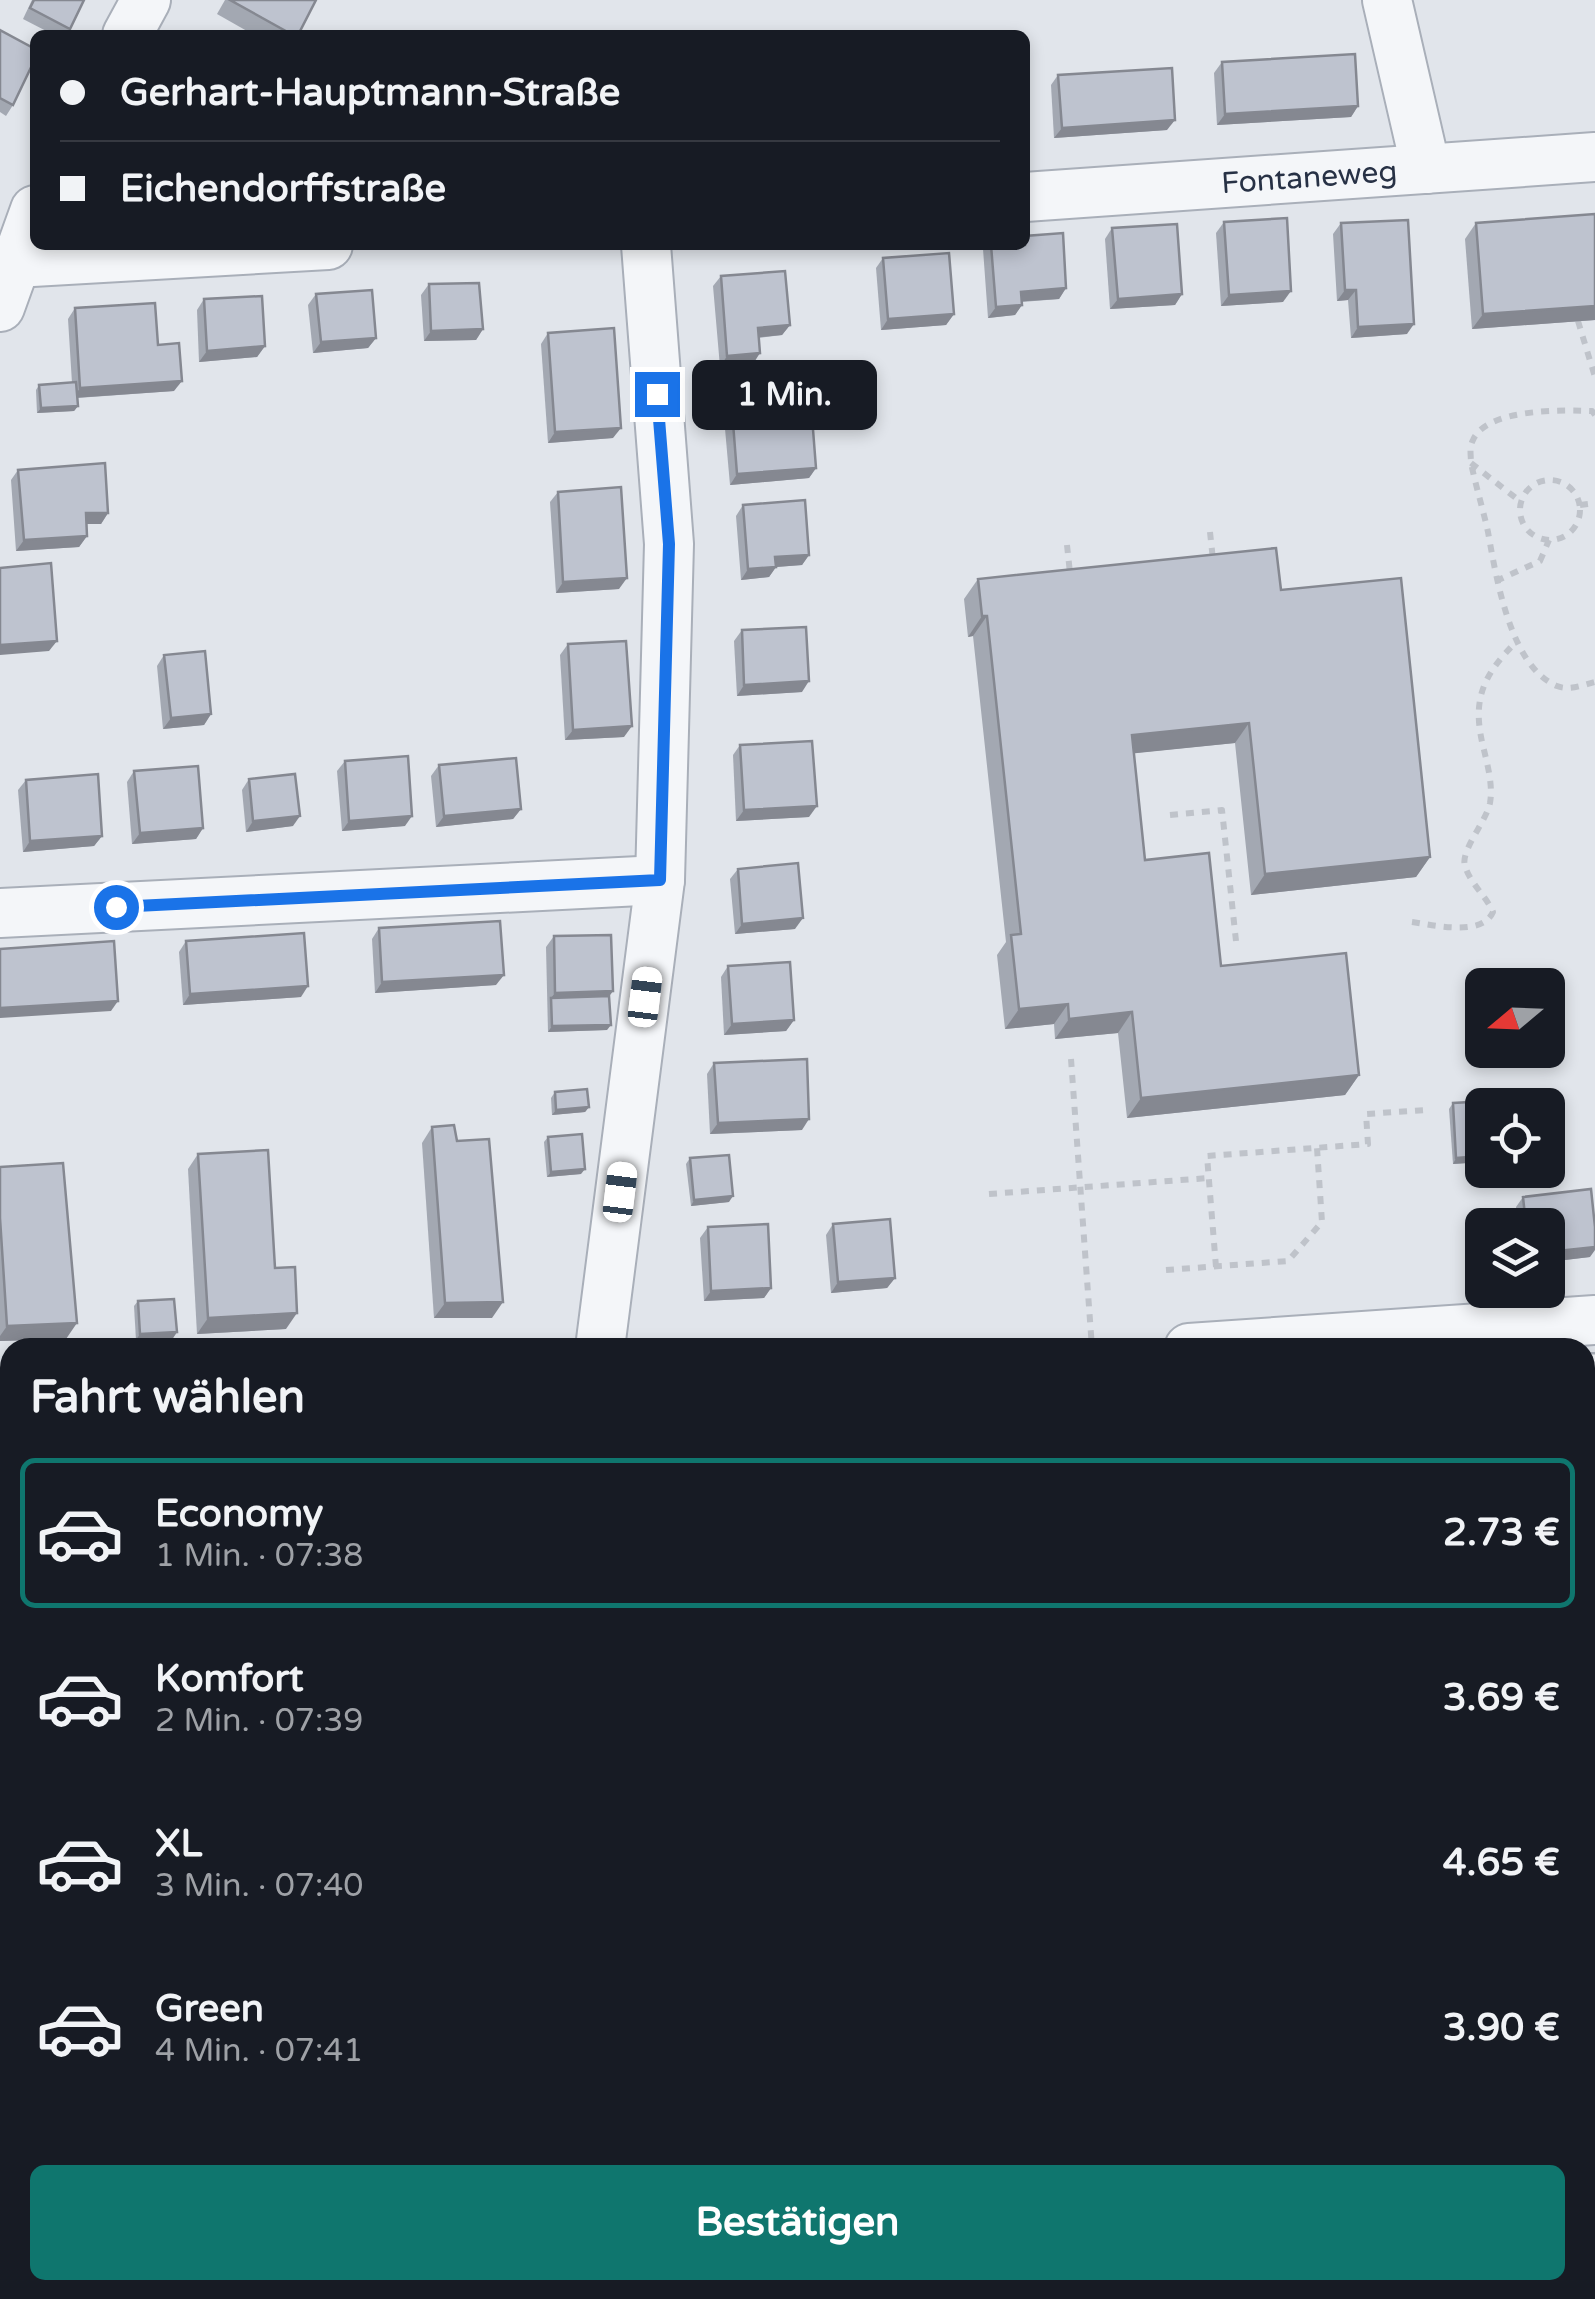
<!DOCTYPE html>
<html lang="de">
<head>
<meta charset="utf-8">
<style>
	body { margin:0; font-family:"Varela Round",sans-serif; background:#20242c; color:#f1f3f6; height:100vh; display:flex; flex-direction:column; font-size:38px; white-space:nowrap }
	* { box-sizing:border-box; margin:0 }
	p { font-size:32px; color:#9ea1a6 }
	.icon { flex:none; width:55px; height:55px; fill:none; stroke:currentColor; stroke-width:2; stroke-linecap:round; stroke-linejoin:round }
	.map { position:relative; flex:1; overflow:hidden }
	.sheet { position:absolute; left:0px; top:1338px; width:1595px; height:962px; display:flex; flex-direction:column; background:#171b24; border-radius:30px 30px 0 0; box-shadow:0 5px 15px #0003 }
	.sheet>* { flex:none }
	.guide { position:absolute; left:30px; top:30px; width:1000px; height:220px; border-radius:15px; box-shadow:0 5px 15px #0003; display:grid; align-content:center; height:220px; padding:0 30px; background:#171b24 }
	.needle { width:65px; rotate:251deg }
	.buttons { position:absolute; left:1465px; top:968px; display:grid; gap:20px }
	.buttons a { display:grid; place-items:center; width:100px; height:100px; border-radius:15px; background:#171b24; box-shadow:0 5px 15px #0003; font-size:50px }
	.end { position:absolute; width:45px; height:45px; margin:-22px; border:12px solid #1a73e8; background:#fff; box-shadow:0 0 0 5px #fff }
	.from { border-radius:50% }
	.bubble { position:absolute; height:70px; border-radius:15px; background:#171b24; box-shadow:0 5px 15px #0003; font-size:32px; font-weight:800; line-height:70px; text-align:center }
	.car { position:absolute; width:30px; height:60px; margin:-30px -15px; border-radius:12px; box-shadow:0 0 8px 2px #0007; background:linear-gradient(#fff 24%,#345 0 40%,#fff 0 76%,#345 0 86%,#fff 0) }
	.guide b { display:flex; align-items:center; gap:35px; height:95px; font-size:38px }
	.guide b+b { border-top:2px solid #363941 }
	.guide i { width:25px; height:25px; background:#f1f3f6 }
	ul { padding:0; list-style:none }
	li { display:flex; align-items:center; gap:30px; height:150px; margin:0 20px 15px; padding:0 10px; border:5px solid transparent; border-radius:15px }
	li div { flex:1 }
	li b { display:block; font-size:38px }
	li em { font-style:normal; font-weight:800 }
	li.current { border-color:#0f766e }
	li>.icon { width:90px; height:90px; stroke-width:1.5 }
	h2 { padding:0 30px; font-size:45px; line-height:120px }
	.action { display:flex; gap:20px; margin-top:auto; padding:20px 30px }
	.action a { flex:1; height:115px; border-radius:15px; background:#0f766e; color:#fff; font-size:40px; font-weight:800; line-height:115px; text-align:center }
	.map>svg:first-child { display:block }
	.built { fill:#d2d7e1 }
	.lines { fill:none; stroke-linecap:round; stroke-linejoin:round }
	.service-casing { stroke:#a9afb9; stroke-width:30 }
	.minor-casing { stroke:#a9afb9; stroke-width:52 }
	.path { stroke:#bfc3ca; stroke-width:6; stroke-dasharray:8 8; stroke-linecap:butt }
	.service { stroke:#f4f6f9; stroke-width:25 }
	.minor { stroke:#f4f6f9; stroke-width:48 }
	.wall { fill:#a3a8b2 }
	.shaded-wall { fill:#858891 }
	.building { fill:#bec3cf; stroke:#858891; stroke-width:2.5 }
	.route { stroke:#1a73e8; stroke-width:12 }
	.labels { text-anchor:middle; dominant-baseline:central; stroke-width:10; stroke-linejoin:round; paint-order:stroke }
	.street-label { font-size:30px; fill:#273145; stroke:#f1f4f8 }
</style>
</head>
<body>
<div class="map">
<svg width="1595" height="2299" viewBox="0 0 1595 2299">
	<rect width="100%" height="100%" fill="#e1e5eb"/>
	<g class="built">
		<polygon points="1595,1401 1595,2208 1585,2209 1585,1402"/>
		<polygon points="574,2290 1456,2290 1456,2299 575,2299"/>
	</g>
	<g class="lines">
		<defs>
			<polyline id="service" points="1585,1367 1595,1367"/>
			<g id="minor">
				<polyline points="1387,0 1426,169"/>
				<polyline points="127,35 146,0"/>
				<path id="s1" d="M1025,197L1595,157"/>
				<polyline points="15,263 328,245"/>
				<polyline points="0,307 35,210"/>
				<polyline points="0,913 660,880"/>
				<polyline points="600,1348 660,880 669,544 646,245"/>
				<polyline points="1189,1348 1595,1320"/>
				<polyline points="0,1424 10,1424"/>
			</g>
		</defs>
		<use href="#service" class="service-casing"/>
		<use href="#minor" class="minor-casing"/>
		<g class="path">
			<polyline points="1578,321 1595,377"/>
			<path d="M1595,415L1592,411C1563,410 1487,408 1473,440C1469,447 1471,456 1471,463C1476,487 1483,509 1488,532C1496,576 1510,667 1557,686C1569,691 1583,685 1595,682"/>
			<polyline points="1471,463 1521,502"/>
			<circle cx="1550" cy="510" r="30"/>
			<polyline points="1580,505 1595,503"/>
			<polyline points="1210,532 1213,560"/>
			<polyline points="1067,545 1070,573"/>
			<polyline points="1496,581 1540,561 1549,540"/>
			<polyline points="1170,815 1222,810 1236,941"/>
			<path d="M1412,922C1434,925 1482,937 1493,912C1486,896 1470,883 1465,866C1460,851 1486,822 1490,803C1493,786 1488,767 1484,750C1471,700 1482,676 1518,640"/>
			<polyline points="1071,1059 1092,1348"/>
			<polyline points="989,1194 1209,1178"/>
			<polyline points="1216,1267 1207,1156 1368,1144 1366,1114 1425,1110"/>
			<polyline points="1166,1270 1288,1261 1322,1222 1317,1148"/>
			<polyline points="1585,1538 1595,1531"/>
			<polyline points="1585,1546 1595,1546"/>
			<polyline points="9,1783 10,1792"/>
			<path d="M10,1848C0,1857 0,1870 10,1879"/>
			<polyline points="1151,2290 1153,2299"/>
		</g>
		<use href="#service" class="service"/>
		<use href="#minor" class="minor"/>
	</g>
	<g class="wall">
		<polygon points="32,0 84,0 66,35 54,35 23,19"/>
		<polygon points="225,0 316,0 298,35 254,35 217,14"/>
		<polygon points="0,30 35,49 35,64 33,63 13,105 6,116 0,112"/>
		<polygon points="1222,62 1358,106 1351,117 1217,125 1214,73"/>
		<polygon points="1058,75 1167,130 1054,138 1051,85"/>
		<polygon points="1595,214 1595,320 1472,329 1465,239 1476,223"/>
		<polygon points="1224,222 1283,302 1221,306 1216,233"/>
		<polygon points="1341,223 1407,334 1351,338 1348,300 1337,301 1333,234"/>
		<polygon points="1112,228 1182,294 1175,305 1110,309 1105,239"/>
		<polygon points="986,245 1025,245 1066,288 1059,299 1022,302 1022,305 1015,315 988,318 983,249"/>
		<polygon points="883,258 954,314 946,325 881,330 876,268"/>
		<polygon points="721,276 790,325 782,335 759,338 753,364 720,367 713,286"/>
		<polygon points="429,284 483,329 476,340 424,341 421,295"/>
		<polygon points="316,294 376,338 368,348 313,353 308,305"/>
		<polygon points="204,299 265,346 257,357 199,362 197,310"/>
		<polygon points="75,308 158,345 174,391 77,398 78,406 74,411 37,413 36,390 39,385 72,383 68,319"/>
		<polygon points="548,333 613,438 548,443 541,344"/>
		<polygon points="730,384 816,468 809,478 730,485 722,395"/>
		<polygon points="18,470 108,513 101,524 87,524 87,536 79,547 16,551 11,480"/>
		<polygon points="558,492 619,589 556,593 550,502"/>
		<polygon points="743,505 809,555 802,565 776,567 769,577 741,580 736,516"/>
		<polygon points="978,579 1281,590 1430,857 1416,877 1251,895 1235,743 1134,753 1145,860 1221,966 1359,1075 1345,1095 1127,1118 1118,1033 1055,1039 1054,1024 1005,1029 997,955 1006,942 973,636 968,637 964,599"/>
		<polygon points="742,630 802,692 737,696 734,641"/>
		<polygon points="568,644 624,737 565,740 560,655"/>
		<polygon points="164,655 211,714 204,725 163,729 157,666"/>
		<polygon points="740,745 809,817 736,821 733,755"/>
		<polygon points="345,761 405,826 342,831 337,771"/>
		<polygon points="439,765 521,809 513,819 436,827 431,776"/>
		<polygon points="134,771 203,828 196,839 132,844 127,782"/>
		<polygon points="249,779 293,826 246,832 242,790"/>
		<polygon points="26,780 102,836 94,846 23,852 18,790"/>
		<polygon points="738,869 795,929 735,934 730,879"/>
		<polygon points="379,928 496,985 375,993 372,939"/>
		<polygon points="554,936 609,996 607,1030 548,1032 546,947"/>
		<polygon points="186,941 301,997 183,1005 179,952"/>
		<polygon points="728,966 794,1020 786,1031 724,1035 721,977"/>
		<polygon points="714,1063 802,1130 710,1134 707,1074"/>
		<polygon points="555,1092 589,1107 585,1112 552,1115 551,1098"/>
		<polygon points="1453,1103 1482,1162 1453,1164 1449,1109"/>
		<polygon points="432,1127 457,1141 492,1318 434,1318 422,1143"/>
		<polygon points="548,1137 581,1174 547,1177 544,1142"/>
		<polygon points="198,1154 275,1268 286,1329 197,1334 188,1169"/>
		<polygon points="690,1158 729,1202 691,1206 686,1164"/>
		<polygon points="0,1167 66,1339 0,1341"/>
		<polygon points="1523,1197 1590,1257 1548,1262 1548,1225 1518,1225 1516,1207"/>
		<polygon points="833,1224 895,1278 887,1288 831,1293 826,1235"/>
		<polygon points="708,1227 771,1288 764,1298 704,1301 700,1238"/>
		<polygon points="138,1301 177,1332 173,1338 136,1340 134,1306"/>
		<polygon points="10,1504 10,1660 2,1614 0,1615 0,1508 2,1505"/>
		<polygon points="142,2290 189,2290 191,2299 143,2299"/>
		<polygon points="407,2290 499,2290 500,2299 408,2299"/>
		<rect x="718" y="2290" width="393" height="9"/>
		<polygon points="1158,2290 1204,2290 1205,2299 1161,2299"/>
		<polygon points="1496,2290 1567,2290 1568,2299 1497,2299"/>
	</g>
	<g class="shaded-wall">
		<polygon points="1358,106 1351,117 1217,125 1225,114"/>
		<polygon points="1175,120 1167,130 1054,138 1062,128"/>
		<polygon points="1066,288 1059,299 1013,302 1021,292"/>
		<polygon points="1345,290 1356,290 1348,300 1337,301"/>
		<polygon points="1291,291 1283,302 1221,306 1229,295"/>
		<polygon points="1182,294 1175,305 1110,309 1118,299"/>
		<polygon points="1022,305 1015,315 988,318 996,307"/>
		<polygon points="1595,306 1595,320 1472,329 1483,314"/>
		<polygon points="954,314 946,325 881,330 888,319"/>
		<polygon points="1414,324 1407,334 1351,338 1358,327"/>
		<polygon points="790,325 782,335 751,338 758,328"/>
		<polygon points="483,329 476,340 424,341 431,331"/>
		<polygon points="376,338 368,348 313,353 321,342"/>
		<polygon points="265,346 257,357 199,362 207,351"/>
		<polygon points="760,353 753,364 720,367 727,356"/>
		<polygon points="182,381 174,391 73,398 80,388"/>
		<polygon points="78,406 74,411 37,413 41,408"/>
		<polygon points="621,428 613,438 548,443 555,432"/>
		<polygon points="816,468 809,478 730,485 737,474"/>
		<polygon points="86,513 108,513 101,524 79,524"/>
		<polygon points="87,536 79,547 16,551 24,540"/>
		<polygon points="809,555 802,565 776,567 769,577 741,580 748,569 775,557"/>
		<polygon points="627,578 619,589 556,593 563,582"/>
		<polygon points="982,616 987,616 973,636 968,637"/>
		<polygon points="57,641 49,651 0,655 0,645"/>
		<polygon points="809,681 802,692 737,696 744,685"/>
		<polygon points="211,714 204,725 163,729 171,718"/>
		<polygon points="1249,723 1235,743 1118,755 1132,735"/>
		<polygon points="632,726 624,737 565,740 573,730"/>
		<polygon points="817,806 809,817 736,821 744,810"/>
		<polygon points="521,809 513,819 436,827 444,816"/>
		<polygon points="300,816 293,826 246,832 253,821"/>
		<polygon points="412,816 405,826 342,831 349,821"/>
		<polygon points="203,828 196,839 132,844 140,833"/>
		<polygon points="102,836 94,846 23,852 30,841"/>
		<polygon points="1430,857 1416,877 1251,895 1265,874"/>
		<polygon points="803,918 795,929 735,934 742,924"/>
		<polygon points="504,975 496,985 375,993 382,982"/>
		<polygon points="308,986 301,997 183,1005 190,994"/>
		<polygon points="613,991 606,1001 551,998 555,993"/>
		<polygon points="118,1001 111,1011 0,1018 0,1008"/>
		<polygon points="1068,1004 1054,1024 1005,1029 1019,1009"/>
		<polygon points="1132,1012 1118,1033 1055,1039 1069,1019"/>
		<polygon points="794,1020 786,1031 724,1035 732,1024"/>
		<polygon points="611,1025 607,1030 548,1032 552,1026"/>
		<polygon points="1359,1075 1345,1095 1127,1118 1141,1098"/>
		<polygon points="589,1107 585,1112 552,1115 556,1110"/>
		<polygon points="809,1119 802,1130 710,1134 718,1123"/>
		<polygon points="1482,1156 1482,1162 1453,1164 1456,1158"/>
		<polygon points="585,1169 581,1174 547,1177 551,1172"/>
		<polygon points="733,1196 729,1202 691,1206 694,1200"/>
		<polygon points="1595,1247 1595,1250 1590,1257 1548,1262 1548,1252"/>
		<polygon points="895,1278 887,1288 831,1293 838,1282"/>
		<polygon points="771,1288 764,1298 704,1301 711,1291"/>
		<polygon points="503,1302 492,1318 434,1318 445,1303"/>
		<polygon points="297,1313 286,1329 197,1334 208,1318"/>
		<polygon points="77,1323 66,1339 0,1341 0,1336 7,1326"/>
		<polygon points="177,1332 173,1338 136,1340 140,1334"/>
		<polygon points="10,1595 10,1603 2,1614 0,1615 0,1603 5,1596"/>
		<rect x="1585" y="1870" width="10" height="15"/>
		<polygon points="1595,1989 1595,2004 1585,2004 1585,1990"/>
		<polygon points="10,2067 10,2085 0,2086 0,2068"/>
	</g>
	<g class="building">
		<polygon points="34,0 84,0 70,29 30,8"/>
		<polygon points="230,0 316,0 298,35 293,35"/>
		<polygon points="0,30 35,49 35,59 13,105 0,98"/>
		<polygon points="1355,54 1358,106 1225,114 1222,62"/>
		<polygon points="1172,68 1175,120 1062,128 1058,75"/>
		<polygon points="1595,214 1595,306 1483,314 1476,223"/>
		<polygon points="1287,218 1291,291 1229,295 1224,222"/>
		<polygon points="1408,220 1414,324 1358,327 1356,290 1345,290 1341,223"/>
		<polygon points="1177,224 1182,294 1118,299 1112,228"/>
		<polygon points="1063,233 1066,288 1021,292 1022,305 996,307 991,245 1025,245 1025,236"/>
		<polygon points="949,253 954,314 888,319 883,258"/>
		<polygon points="785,271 790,325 758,328 760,353 727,356 721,276"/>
		<polygon points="479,283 483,329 431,331 429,284"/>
		<polygon points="372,290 376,338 321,342 316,294"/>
		<polygon points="262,296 265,346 207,351 204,299"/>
		<polygon points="155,303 158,345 179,343 182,381 80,388 75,308"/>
		<polygon points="614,328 621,428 555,432 548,333"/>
		<polygon points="809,378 816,468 737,474 730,384"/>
		<polygon points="76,382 78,406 41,408 39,385"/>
		<polygon points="105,463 108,513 86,513 87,536 24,540 18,470"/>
		<polygon points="621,487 627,578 563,582 558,492"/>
		<polygon points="805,500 809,555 775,557 776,567 748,569 743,505"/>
		<polygon points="1276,548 1281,590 1401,578 1430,857 1265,874 1249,723 1132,735 1145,860 1209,853 1221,966 1346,953 1359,1075 1141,1098 1132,1012 1069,1019 1068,1004 1019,1009 1011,935 1021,934 987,616 982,616 978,579"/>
		<polygon points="51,563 57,641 0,645 0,568"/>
		<polygon points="806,627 809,681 744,685 742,630"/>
		<polygon points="626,641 632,726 573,730 568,644"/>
		<polygon points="205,651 211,714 171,718 164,655"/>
		<polygon points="812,741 817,806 744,810 740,745"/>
		<polygon points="408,756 412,816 349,821 345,761"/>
		<polygon points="516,758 521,809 444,816 439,765"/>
		<polygon points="198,766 203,828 140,833 134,771"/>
		<polygon points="98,774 102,836 30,841 26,780"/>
		<polygon points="295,774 300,816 253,821 249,779"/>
		<polygon points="798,863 803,918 742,924 738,869"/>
		<polygon points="500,921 504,975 382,982 379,928"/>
		<polygon points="304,933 308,986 190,994 186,941"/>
		<polygon points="611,935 613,991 555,993 554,936"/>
		<polygon points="114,941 118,1001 0,1008 0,949"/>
		<polygon points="790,962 794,1020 732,1024 728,966"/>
		<polygon points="609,996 611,1025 552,1026 551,998"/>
		<polygon points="807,1059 809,1119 718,1123 714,1063"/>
		<polygon points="587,1089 589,1107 556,1110 555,1092"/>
		<polygon points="1488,1101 1488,1105 1482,1105 1482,1156 1456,1158 1453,1103"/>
		<polygon points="454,1125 457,1141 489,1139 503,1302 445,1303 432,1127"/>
		<polygon points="582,1134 585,1169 551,1172 548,1137"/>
		<polygon points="268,1150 275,1268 295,1267 297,1313 208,1318 198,1154"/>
		<polygon points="729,1155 733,1196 694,1200 690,1158"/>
		<polygon points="63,1163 77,1323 7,1326 0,1218 0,1167"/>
		<polygon points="1591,1189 1595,1227 1595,1247 1548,1252 1548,1225 1526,1225 1523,1197"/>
		<polygon points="890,1219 895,1278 838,1282 833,1224"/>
		<polygon points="768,1224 771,1288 711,1291 708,1227"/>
		<polygon points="174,1299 177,1332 140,1334 138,1301"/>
		<polygon points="10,1504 10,1555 2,1505"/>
		<polygon points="10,1558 10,1595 5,1596 0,1560"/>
		<polygon points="1595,1619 1595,1870 1585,1870 1585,1620"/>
		<polygon points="1595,1928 1595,1989 1585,1990 1585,1929"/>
		<polygon points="10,1965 10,2067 0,2068 0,1966"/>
		<polygon points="10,2276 10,2290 106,2290 107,2299 0,2299 0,2277"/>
		<polygon points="150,2290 189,2290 191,2299 152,2299"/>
		<polygon points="428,2290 499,2290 500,2299 428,2299"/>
		<rect x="730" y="2290" width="381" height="9"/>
		<polygon points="1174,2290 1204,2290 1205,2299 1176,2299"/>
		<polygon points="1505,2290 1567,2290 1568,2299 1505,2299"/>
	</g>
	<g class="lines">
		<polyline class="route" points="116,907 660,880 669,544 657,394"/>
	</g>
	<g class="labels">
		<g class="street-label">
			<text stroke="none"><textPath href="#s1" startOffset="285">Fontaneweg</textPath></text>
		</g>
	</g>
</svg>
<div class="buttons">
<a><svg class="needle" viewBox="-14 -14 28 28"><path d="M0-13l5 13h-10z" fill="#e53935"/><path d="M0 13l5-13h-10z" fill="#9ea1a6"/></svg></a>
<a><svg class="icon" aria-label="locate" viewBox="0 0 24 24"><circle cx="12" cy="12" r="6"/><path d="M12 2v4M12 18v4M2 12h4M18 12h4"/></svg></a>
<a><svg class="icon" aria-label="layers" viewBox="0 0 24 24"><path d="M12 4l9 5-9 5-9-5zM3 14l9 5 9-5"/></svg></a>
</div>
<i class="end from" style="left:116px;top:907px"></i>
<i class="end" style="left:657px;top:394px"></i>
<div class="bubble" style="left:692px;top:360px;width:185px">1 Min.</div>
<i class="car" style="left:645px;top:997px;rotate:7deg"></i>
<i class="car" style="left:620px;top:1192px;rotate:7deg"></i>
<div class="guide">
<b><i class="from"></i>Gerhart-Hauptmann-Straße</b>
<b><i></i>Eichendorffstraße</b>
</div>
<section class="sheet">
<h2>Fahrt wählen</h2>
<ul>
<li class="current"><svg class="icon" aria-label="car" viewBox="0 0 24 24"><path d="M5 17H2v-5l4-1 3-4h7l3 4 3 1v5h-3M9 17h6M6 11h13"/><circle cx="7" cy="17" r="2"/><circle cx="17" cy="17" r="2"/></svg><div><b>Economy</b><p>1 Min. · 07:38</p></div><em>2.73 €</em></li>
<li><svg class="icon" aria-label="car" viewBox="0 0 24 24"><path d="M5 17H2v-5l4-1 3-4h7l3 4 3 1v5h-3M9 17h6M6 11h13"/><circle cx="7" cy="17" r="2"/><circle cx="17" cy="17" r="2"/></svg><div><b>Komfort</b><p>2 Min. · 07:39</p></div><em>3.69 €</em></li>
<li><svg class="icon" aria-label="car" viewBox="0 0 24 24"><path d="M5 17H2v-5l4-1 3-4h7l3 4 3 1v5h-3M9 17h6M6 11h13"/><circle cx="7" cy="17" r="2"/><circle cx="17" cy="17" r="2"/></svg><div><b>XL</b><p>3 Min. · 07:40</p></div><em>4.65 €</em></li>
<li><svg class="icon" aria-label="car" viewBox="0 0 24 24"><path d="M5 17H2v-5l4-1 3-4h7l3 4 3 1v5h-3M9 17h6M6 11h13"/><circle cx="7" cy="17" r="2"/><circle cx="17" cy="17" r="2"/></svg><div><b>Green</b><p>4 Min. · 07:41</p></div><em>3.90 €</em></li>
</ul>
<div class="action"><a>Bestätigen</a></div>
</section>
</div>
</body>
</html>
